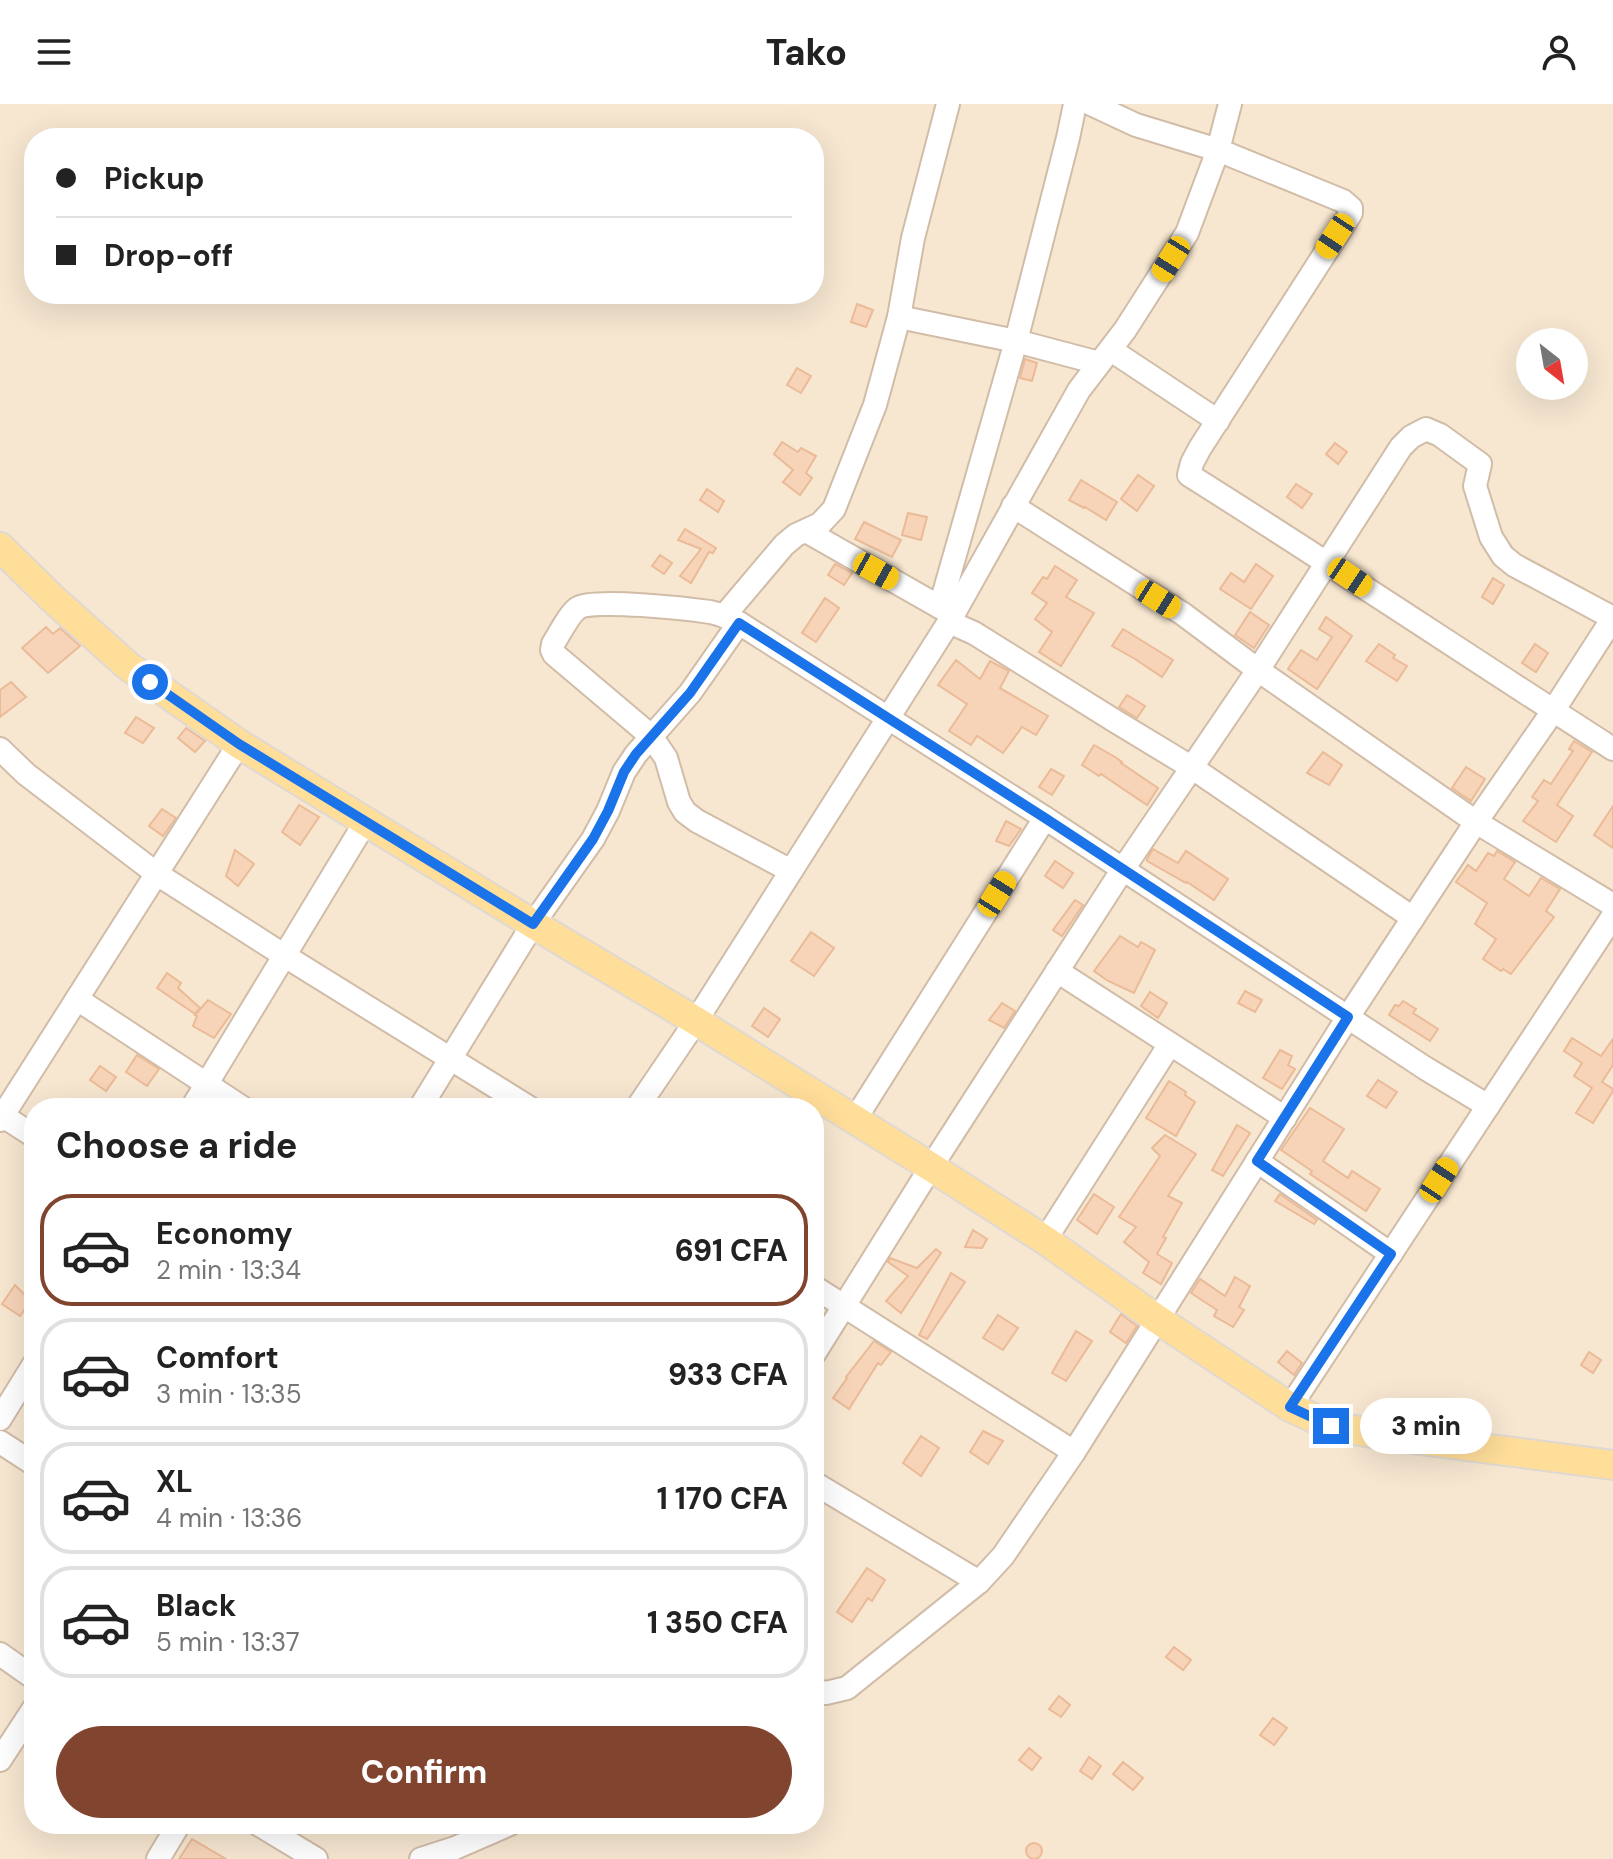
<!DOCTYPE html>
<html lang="en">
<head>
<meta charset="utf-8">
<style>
	body { margin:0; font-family:"DM Sans",sans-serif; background:#f2f2f2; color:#222; height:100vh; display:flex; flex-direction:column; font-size:30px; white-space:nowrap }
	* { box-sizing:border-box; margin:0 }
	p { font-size:26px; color:#767676 }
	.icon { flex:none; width:44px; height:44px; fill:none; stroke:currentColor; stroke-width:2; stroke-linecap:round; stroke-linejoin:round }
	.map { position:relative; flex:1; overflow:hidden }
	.panel { position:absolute; left:24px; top:994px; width:800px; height:736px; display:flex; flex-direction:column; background:#fff; border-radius:32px; box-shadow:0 8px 32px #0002 }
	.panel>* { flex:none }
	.top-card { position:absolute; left:24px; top:24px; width:800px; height:176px; border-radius:32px; box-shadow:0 8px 32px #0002; display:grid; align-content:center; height:176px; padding:0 32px; background:#fff }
	.needle { width:52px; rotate:149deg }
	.fabs { position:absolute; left:1516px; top:224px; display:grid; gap:16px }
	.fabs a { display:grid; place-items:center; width:72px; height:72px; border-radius:50%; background:#fff; box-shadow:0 8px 32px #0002; font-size:40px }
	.end { position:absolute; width:36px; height:36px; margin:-18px; border:10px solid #1a73e8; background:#fff; box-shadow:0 0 0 4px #fff }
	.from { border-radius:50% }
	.bubble { position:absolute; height:56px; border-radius:28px; background:#fff; box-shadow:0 8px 32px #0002; font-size:26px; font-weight:800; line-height:56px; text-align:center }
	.car { position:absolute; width:24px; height:48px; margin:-24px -12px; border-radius:10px; box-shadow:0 0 6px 2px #0007; background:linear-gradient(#f5c518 24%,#345 0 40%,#f5c518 0 76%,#345 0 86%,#f5c518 0) }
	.top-card b { display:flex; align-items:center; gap:28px; height:76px; font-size:30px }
	.top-card b+b { border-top:2px solid #e0e0e0 }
	.top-card i { width:20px; height:20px; background:#222 }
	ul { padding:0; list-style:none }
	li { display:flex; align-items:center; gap:24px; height:112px; margin:0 16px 12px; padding:0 16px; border:4px solid #e0e0e0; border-radius:32px }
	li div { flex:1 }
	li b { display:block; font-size:30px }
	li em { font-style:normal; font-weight:800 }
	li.selected { border-color:#81442e }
	li>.icon { width:72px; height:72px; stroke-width:1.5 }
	h2 { padding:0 32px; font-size:36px; line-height:96px }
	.cta { display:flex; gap:16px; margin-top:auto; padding:16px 32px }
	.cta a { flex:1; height:92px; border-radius:48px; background:#81442e; color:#fff; font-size:32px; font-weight:800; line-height:92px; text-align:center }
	header { display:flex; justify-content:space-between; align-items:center; height:104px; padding:0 32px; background:#fff; font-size:36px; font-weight:800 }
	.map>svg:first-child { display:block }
	.residential { fill:#f7e7d1; fill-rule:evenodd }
	.building { fill:#f7d4b8; stroke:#ebba96; stroke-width:2 }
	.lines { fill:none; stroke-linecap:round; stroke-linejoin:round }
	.minor-casing { stroke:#d1bca8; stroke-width:26 }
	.major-casing { stroke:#dfd8d3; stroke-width:32 }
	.minor { stroke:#fff; stroke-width:22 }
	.major { stroke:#ffde9a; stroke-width:28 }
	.route { stroke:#1a73e8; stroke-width:10 }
</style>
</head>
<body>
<header><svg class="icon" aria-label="menu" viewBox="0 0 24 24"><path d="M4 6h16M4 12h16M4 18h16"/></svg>Tako<svg class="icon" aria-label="person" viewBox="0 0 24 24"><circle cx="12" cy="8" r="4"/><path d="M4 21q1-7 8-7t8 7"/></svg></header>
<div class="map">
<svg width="1613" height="1755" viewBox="0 0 1613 1755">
	<rect width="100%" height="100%" fill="#fef5e3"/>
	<path class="residential" d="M0,0H1613V1755H0ZM34,34H814V190H34ZM1530,238H1574V282H1530ZM34,1004H814V1720H34Z"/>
	<g class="building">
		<polygon points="857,200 873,206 866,223 851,218"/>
		<polygon points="1025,255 1037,259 1032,277 1020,274"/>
		<polygon points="797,264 811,272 801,289 787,281"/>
		<polygon points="782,338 798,348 801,344 816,352 806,369 812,374 800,391 783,378 793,366 774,350"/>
		<polygon points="1335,339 1347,348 1338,360 1326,350"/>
		<polygon points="1138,371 1154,382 1137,407 1121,395"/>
		<polygon points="1081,376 1117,398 1106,416 1085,403 1084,404 1069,396"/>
		<polygon points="1296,380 1312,390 1302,404 1287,393"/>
		<polygon points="707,385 724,397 718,408 700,396"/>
		<polygon points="908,409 927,413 921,436 902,431"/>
		<polygon points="864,418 901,436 892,453 855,435"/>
		<polygon points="685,425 716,444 713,449 709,448 691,479 680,472 701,445 678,436"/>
		<polygon points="660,451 672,459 664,470 652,462"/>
		<polygon points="835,460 852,469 844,481 828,471"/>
		<polygon points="1256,460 1273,472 1251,505 1220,485 1231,469 1244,478"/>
		<polygon points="1055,462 1077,476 1066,493 1094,509 1061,562 1039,548 1052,528 1035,515 1047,499 1032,489 1043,473 1047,475"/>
		<polygon points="1493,474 1504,481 1493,500 1482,493"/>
		<polygon points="825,494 839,504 816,538 802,529"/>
		<polygon points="1250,508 1269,521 1254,544 1235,531"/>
		<polygon points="1326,513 1352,532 1317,585 1288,565 1301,546 1317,556 1332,533 1319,525"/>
		<polygon points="46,523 53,530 60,524 80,542 48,569 22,544"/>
		<polygon points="1123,525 1173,556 1162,573 1135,555 1112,542"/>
		<polygon points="1379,540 1395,551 1393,554 1407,562 1397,577 1366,557"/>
		<polygon points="1535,540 1548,549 1536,568 1522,559"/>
		<polygon points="956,556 980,575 990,557 1009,567 1000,584 1048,612 1036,631 1022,623 1003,649 977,632 971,641 949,627 967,600 938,581"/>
		<polygon points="11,578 26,593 0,613 0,586"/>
		<polygon points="1127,591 1145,602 1137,614 1119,603"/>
		<polygon points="136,613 154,624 143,639 125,629"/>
		<polygon points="186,624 205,637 195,648 178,634"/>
		<polygon points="1574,637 1592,648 1557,701 1573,712 1556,738 1523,717 1538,697 1532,693 1544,676 1551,680 1573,647 1569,645"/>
		<polygon points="1094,641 1115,653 1122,658 1121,659 1158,684 1147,701 1101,670 1099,672 1082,661"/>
		<polygon points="1323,648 1342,661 1329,681 1307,669"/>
		<polygon points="1466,663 1485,675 1471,697 1452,684"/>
		<polygon points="1051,665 1064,672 1052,691 1039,683"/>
		<polygon points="299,701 319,713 300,741 282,728"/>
		<polygon points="1613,702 1613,744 1594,731"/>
		<polygon points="162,705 176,714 163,732 149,722"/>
		<polygon points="1006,717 1021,725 1009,742 996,737"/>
		<polygon points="1153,745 1178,759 1186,747 1228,775 1214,796 1187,778 1186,779 1147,757 1147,755"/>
		<polygon points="235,746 254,760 238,782 226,772"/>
		<polygon points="1497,747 1515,758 1504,775 1529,792 1541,774 1560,785 1546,807 1554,813 1511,870 1503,865 1501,867 1483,855 1496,835 1475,820 1487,799 1456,778 1468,761 1476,767 1488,749 1494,752"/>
		<polygon points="1055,757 1073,769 1063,784 1045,772"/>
		<polygon points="1075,796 1083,801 1062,832 1053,826"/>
		<polygon points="811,828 834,844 814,872 791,857"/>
		<polygon points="1120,832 1138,843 1141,838 1155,846 1134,889 1108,877 1094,867"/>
		<polygon points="167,869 181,879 178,884 200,904 195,910 157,884"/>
		<polygon points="1245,887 1262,896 1255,908 1238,899"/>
		<polygon points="1150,888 1167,899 1158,914 1141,902"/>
		<polygon points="208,896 231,910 214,934 193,922 197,912 195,911"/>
		<polygon points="1403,897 1416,905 1413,909 1438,925 1430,937 1389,911 1395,901 1399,902"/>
		<polygon points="1002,899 1015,907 1004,924 989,916"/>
		<polygon points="764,904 780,915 768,933 752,922"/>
		<polygon points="1572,934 1601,952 1613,935 1613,961 1602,978 1613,985 1613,987 1593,1019 1576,1009 1592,984 1574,972 1582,959 1564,947"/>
		<polygon points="1280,946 1292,952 1288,961 1295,965 1282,985 1263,974"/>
		<polygon points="137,951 159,965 147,982 126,968"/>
		<polygon points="100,962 116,973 106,987 90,976"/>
		<polygon points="1378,976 1397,988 1386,1004 1367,992"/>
		<polygon points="1169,977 1186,988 1185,991 1195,998 1176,1032 1146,1014"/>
		<polygon points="1310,1004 1344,1025 1323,1057 1348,1074 1352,1067 1380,1085 1366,1107 1310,1070 1312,1067 1281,1046"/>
		<polygon points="1237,1021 1250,1029 1223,1072 1212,1066"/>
		<polygon points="1165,1031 1196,1050 1168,1092 1182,1099 1163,1133 1166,1134 1157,1150 1172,1159 1161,1180 1143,1169 1149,1158 1124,1138 1136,1123 1119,1113 1160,1052 1152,1044"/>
		<polygon points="1094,1090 1114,1103 1097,1130 1077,1116"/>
		<polygon points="1280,1090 1317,1116 1314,1120 1275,1097"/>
		<polygon points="973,1126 987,1135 982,1144 965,1143"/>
		<polygon points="936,1145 941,1149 901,1209 886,1197 908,1172 888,1158 890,1154 917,1164"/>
		<polygon points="951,1169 965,1178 927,1235 919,1231"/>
		<polygon points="1235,1173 1250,1182 1239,1203 1244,1206 1233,1223 1214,1212 1217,1206 1191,1189 1200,1175 1225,1192"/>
		<polygon points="15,1181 31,1197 20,1212 2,1200"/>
		<polygon points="1121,1210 1137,1222 1126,1239 1110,1228"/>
		<polygon points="998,1211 1018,1224 1003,1246 983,1234"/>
		<polygon points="1076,1227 1092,1237 1066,1277 1052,1269"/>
		<polygon points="874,1237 891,1248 881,1261 878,1259 849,1305 833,1294 847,1274 846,1273"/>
		<polygon points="1287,1247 1302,1259 1294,1271 1278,1258"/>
		<polygon points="1589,1248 1601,1256 1593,1269 1581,1261"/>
		<polygon points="983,1327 1003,1337 988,1360 970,1348"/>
		<polygon points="921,1332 939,1344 921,1372 903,1359"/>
		<polygon points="867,1464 885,1476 872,1497 868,1494 852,1518 837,1508"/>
		<polygon points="1174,1543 1191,1556 1183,1566 1166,1553"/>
		<polygon points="1059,1592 1070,1601 1061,1613 1049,1605"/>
		<polygon points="1273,1614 1287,1624 1274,1641 1260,1631"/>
		<polygon points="1029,1644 1041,1654 1032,1666 1019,1656"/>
		<polygon points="1089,1653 1101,1662 1092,1675 1080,1667"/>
		<polygon points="1123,1658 1143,1674 1133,1686 1113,1670"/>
		<polygon points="192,1735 226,1755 179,1755"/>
		<circle cx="1034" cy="1747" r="8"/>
	</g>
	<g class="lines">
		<defs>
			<g id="minor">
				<path d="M1091,0L1136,21L1218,46L1343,97L1351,104V109L1200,344L1192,359L1189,371C1331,460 1471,554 1613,645"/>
				<polyline points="899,213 1016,237 1099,259"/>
				<polyline points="1111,246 1218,317"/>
				<polyline points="1013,402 1183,510 1258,566 1476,718 1613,801"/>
				<polyline points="806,427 952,510"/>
				<polyline points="940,503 1016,237 1068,34 1075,0"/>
				<polyline points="724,512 784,441 796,431 820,420 834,405 875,301 899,213 913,134 948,0"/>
				<polyline points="949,518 974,529 1115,617 1191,663 1413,814"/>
				<polyline points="0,645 26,670 157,770 285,852 530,1004"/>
				<path d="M791,767L697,717L685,708L679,698L666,654L651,632L554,550L552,546L553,540C559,531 569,510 578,504C592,494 690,505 710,508C720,510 730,514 739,519L1045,714L1425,964L1488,1002"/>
				<polyline points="1057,867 1285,1014"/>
				<polyline points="77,895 243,1004"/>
				<polyline points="192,1004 366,717"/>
				<polyline points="420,1004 533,820 593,735 608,707 624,668 636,650 690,589 739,519"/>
				<polyline points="637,1004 696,917 949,518 1079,286 1125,226 1187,129 1218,46 1230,0"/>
				<polyline points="3,1012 34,1032"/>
				<polyline points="0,1016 239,640"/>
				<polyline points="854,1017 1045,714"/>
				<polyline points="1257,1057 1391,1150"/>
				<polyline points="1045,1136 1170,940"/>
				<polyline points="814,1183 1074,1348"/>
				<polyline points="814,1250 931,1063 1123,765 1258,566 1401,343 1411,333 1426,325 1440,331 1480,360 1475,382 1491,433 1503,452 1514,461 1613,514"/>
				<polyline points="1290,1303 1613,812"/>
				<polyline points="0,1315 34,1260"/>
				<polyline points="0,1338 34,1360"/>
				<polyline points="814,1379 979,1478"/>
				<polyline points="0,1550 34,1574"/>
				<polyline points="814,1586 826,1589 847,1584 979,1478 1003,1452 1074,1348 1348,913 1476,718 1553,607 1613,514"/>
				<polyline points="0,1656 34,1604"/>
				<polyline points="258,1720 316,1755"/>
				<polyline points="158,1755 179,1720"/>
				<polyline points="421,1755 455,1744 510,1720"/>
			</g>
			<polyline id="major" points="0,443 53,495 128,562 239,640 533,820 696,917 931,1063 1045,1136 1157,1215 1290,1303 1331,1322 1389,1332 1613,1361"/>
		</defs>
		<use href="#minor" class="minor-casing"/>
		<use href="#major" class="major-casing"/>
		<use href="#minor" class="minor"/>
		<use href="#major" class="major"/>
	</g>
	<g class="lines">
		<polyline class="route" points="150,578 239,640 533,820 593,735 608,707 624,668 636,650 690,589 739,519 1045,714 1348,913 1257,1057 1391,1150 1290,1303 1331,1322"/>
	</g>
</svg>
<div class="fabs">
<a><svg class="needle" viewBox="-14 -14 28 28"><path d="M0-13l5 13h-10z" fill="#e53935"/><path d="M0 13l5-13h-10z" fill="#767676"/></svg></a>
</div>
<i class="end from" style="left:150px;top:578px"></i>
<i class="end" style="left:1331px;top:1322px"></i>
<div class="bubble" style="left:1360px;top:1294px;width:132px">3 min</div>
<i class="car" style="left:1335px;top:132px;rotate:213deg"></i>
<i class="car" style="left:1171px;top:155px;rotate:212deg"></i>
<i class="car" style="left:876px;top:467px;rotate:119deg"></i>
<i class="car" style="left:1350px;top:473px;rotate:124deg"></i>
<i class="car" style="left:1158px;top:495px;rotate:122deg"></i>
<i class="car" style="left:997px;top:790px;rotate:32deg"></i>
<i class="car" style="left:1439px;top:1076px;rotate:33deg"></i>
<div class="top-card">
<b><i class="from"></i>Pickup</b>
<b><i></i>Drop-off</b>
</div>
<section class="panel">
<h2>Choose a ride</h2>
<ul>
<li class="selected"><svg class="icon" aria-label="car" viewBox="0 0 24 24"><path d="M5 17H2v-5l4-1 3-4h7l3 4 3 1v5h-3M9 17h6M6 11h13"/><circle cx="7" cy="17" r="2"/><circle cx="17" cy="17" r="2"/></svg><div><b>Economy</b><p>2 min · 13:34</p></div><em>691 CFA</em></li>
<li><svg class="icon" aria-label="car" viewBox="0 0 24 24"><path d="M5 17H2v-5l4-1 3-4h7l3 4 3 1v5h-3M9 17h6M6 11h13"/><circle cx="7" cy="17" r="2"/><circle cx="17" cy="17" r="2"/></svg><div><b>Comfort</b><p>3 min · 13:35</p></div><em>933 CFA</em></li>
<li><svg class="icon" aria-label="car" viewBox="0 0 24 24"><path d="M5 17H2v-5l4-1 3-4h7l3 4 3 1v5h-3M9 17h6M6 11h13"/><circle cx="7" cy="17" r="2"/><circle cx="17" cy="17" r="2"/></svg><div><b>XL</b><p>4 min · 13:36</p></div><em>1 170 CFA</em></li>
<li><svg class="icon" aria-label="car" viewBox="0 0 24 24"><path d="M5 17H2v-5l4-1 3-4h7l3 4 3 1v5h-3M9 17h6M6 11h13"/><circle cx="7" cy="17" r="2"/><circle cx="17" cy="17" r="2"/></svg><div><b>Black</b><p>5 min · 13:37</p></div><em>1 350 CFA</em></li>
</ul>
<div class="cta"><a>Confirm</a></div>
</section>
</div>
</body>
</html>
